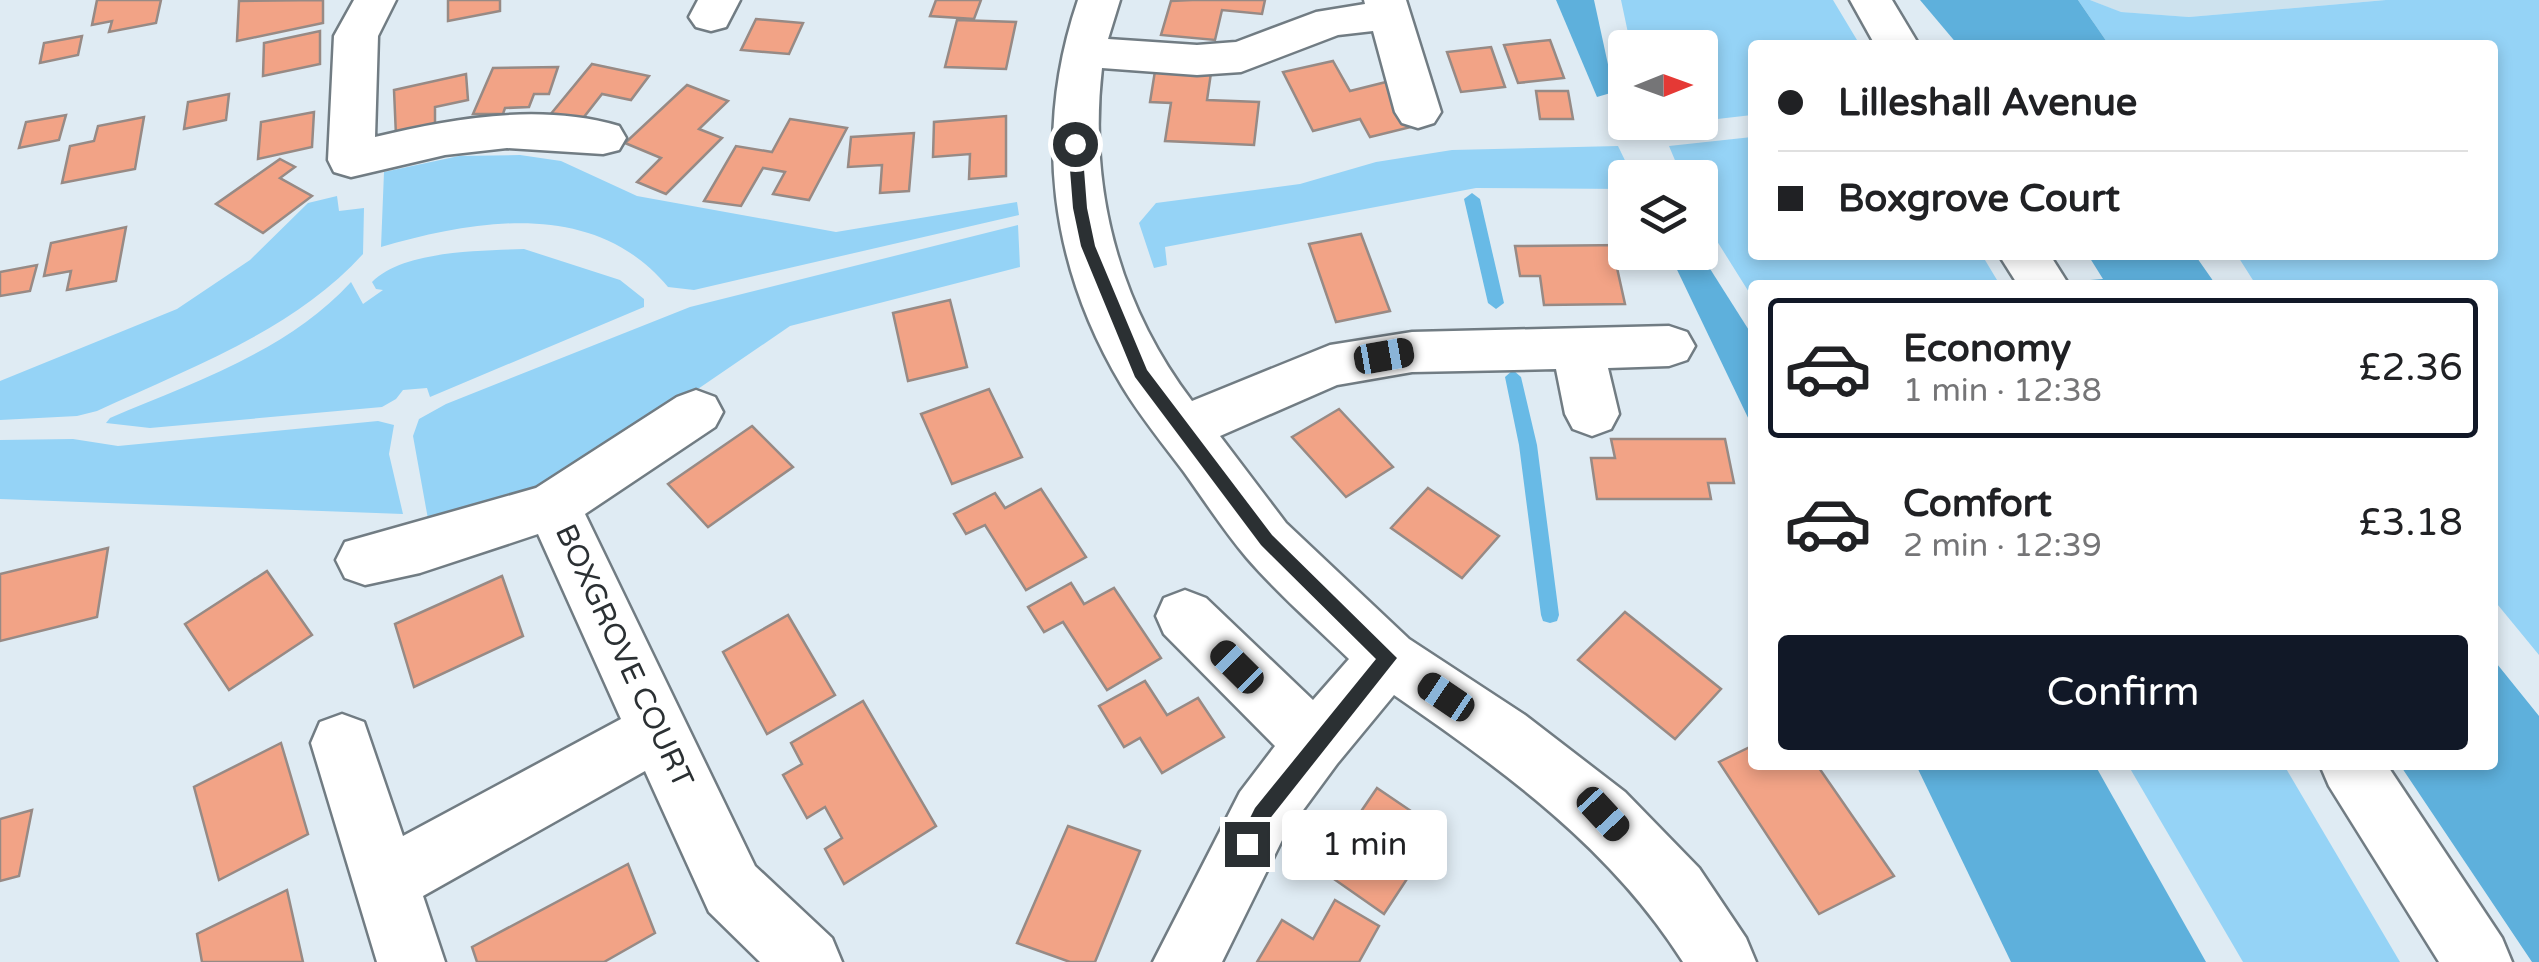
<!DOCTYPE html>
<html lang="en">
<head>
<meta charset="utf-8">
<style>
	body { margin:0; font-family:"Varela Round",sans-serif; background:#f2f2f2; color:#202124; height:100vh; display:flex; flex-direction:column; font-size:38px; white-space:nowrap }
	* { box-sizing:border-box; margin:0 }
	p { font-size:32px; color:#757577 }
	.icon { flex:none; width:55px; height:55px; fill:none; stroke:currentColor; stroke-width:2; stroke-linecap:round; stroke-linejoin:round }
	.map { position:relative; flex:1; overflow:hidden }
	.side { position:absolute; left:1748px; top:280px; width:750px; height:490px; display:flex; flex-direction:column; background:#fff; border-radius:10px; box-shadow:0 5px 15px #0003 }
	.side>* { flex:none }
	.banner { position:absolute; left:1748px; top:40px; width:750px; height:220px; border-radius:10px; box-shadow:0 5px 15px #0003; display:grid; align-content:center; height:220px; padding:0 30px; background:#fff }
	.needle { width:65px; rotate:89deg }
	.tools { position:absolute; left:1608px; top:30px; display:grid; gap:20px }
	.tools a { display:grid; place-items:center; width:110px; height:110px; border-radius:10px; background:#fff; box-shadow:0 5px 15px #0003; font-size:50px }
	.end { position:absolute; width:45px; height:45px; margin:-22px; border:12px solid #2b3033; background:#fff; box-shadow:0 0 0 5px #fff }
	.from { border-radius:50% }
	.bubble { position:absolute; height:70px; border-radius:10px; background:#fff; box-shadow:0 5px 15px #0003; font-size:32px; font-weight:600; line-height:70px; text-align:center }
	.car { position:absolute; width:30px; height:60px; margin:-30px -15px; border-radius:12px; box-shadow:0 0 8px 2px #0007; background:linear-gradient(#222 24%,#8ab4d8 0 40%,#222 0 76%,#8ab4d8 0 86%,#222 0) }
	.banner b { display:flex; align-items:center; gap:35px; height:95px; font-size:38px }
	.banner b+b { border-top:2px solid #e0e0e0 }
	.banner i { width:25px; height:25px; background:#202124 }
	ul { padding:18px 0 0; list-style:none }
	li { display:flex; align-items:center; gap:30px; height:140px; margin:0 20px 15px; padding:0 10px; border:5px solid transparent; border-radius:10px }
	li div { flex:1 }
	li b { display:block; font-size:38px }
	li em { font-style:normal; font-weight:600 }
	li.active { border-color:#111827 }
	li>.icon { width:90px; height:90px; stroke-width:1.5 }
	.button { display:flex; gap:20px; margin-top:auto; padding:20px 30px }
	.button a { flex:1; height:115px; border-radius:10px; background:#111827; color:#fff; font-size:40px; font-weight:600; line-height:115px; text-align:center }
	.map>svg:first-child { display:block }
	.built { fill:#cde2ee }
	.green { fill:#95d3f6 }
	.forest { fill:#5eb0dc }
	.lines { fill:none; stroke-linecap:round; stroke-linejoin:round }
	.stream { fill:#68bae6; fill-rule:evenodd }
	.building { fill:#f2a386; stroke:#978a85; stroke-width:2.5 }
	.minor-casing { stroke:#717c83; stroke-width:5 }
	.minor { fill:#fff; fill-rule:evenodd }
	.route { fill:#2b3033 }
	.labels { text-anchor:middle; dominant-baseline:central; stroke-width:8; stroke-linejoin:round; paint-order:stroke }
	.street-label { font-size:30px; fill:#2b3033; stroke:#fff }
</style>
</head>
<body>
<div class="map">
<svg width="2539" height="962" viewBox="0 0 2539 962">
	<rect width="100%" height="100%" fill="#dfebf3"/>
	<polygon class="built" points="2090,0 2386,0 2189,17 2120,12"/>
	<g class="green">
		<polygon points="1621,0 1833,0 1860,45 1752,45 1752,115 1700,121 1700,48 1631,47"/>
		<polygon points="2078,0 2090,0 2121,12 2189,17 2386,0 2539,0 2539,655 2493,599 2492,285 2256,285 2237,255 2492,255 2492,45 2109,45"/>
		<polygon points="1752,137 1752,255 1982,255 2000,285 1752,285 1752,297 1700,214 1700,178 1682,177 1669,146"/>
		<polygon points="1618,146 1633,177 1625,178 1625,189 1476,188 1165,247 1167,265 1154,268 1139,223 1156,203 1300,184 1376,162 1452,150"/>
		<path d="M520,155L561,161L637,196L836,232L1017,202L1019,215L694,290L668,287C595,199 479,219 381,247L384,172L459,156Z"/>
		<path d="M337,196L339,211L364,208L363,254C293,331 189,368 97,411L77,416L0,420V381L177,309L250,260L308,203Z"/>
		<polygon points="1018,225 1020,267 790,326 540,497 428,519 413,436 419,419 446,404 690,307"/>
		<path d="M524,249L620,280L644,299V307L430,397L427,388L403,390L396,399L382,407L150,428L106,423L110,418C194,382 288,351 351,282L363,304L383,290L376,289L372,282C404,250 481,251 524,249Z"/>
		<polygon points="378,421 394,425 389,454 403,514 0,499 0,440 73,439 118,446"/>
		<polygon points="2128,765 2284,765 2400,962 2243,962"/>
	</g>
	<g class="forest">
		<polygon points="1556,0 1594,0 1614,92 1597,97"/>
		<polygon points="1920,0 2078,0 2109,45 1958,45"/>
		<polygon points="1669,253 1700,253 1752,335 1752,426"/>
		<polygon points="2088,255 2195,255 2216,285 2080,285 2077,281 2103,279"/>
		<polygon points="2493,659 2539,716 2539,962 2532,962 2400,765 2492,765"/>
		<polygon points="1916,765 2095,765 2206,962 2011,962"/>
	</g>
	<g class="lines">
		<g class="stream">
			<polygon points="1472,193 1480,199 1504,303 1496,309 1488,303 1464,199"/>
			<polygon points="1513,370 1521,377 1537,445 1559,615 1557,621 1550,623 1543,621 1541,615 1519,445 1505,377"/>
		</g>
	</g>
	<g class="building">
		<polygon points="97,0 161,0 156,23 109,32 112,21 92,25"/>
		<polygon points="323,0 323,23 237,41 239,1"/>
		<polygon points="448,0 500,0 500,11 448,21"/>
		<polygon points="936,0 981,0 974,19 930,16"/>
		<polygon points="1192,0 1265,0 1262,14 1222,10 1215,40 1161,35 1171,1"/>
		<polygon points="756,19 803,23 789,54 741,50"/>
		<polygon points="957,20 1016,22 1006,69 945,67"/>
		<polygon points="320,31 320,64 263,76 264,43"/>
		<polygon points="82,36 78,55 40,63 44,43"/>
		<polygon points="1550,40 1564,78 1518,83 1504,45"/>
		<polygon points="1491,47 1505,87 1461,92 1447,52"/>
		<polygon points="1333,61 1350,91 1386,82 1411,127 1370,137 1360,119 1313,131 1283,72"/>
		<polygon points="592,64 649,76 631,100 602,94 580,122 550,115"/>
		<polygon points="558,67 549,94 534,94 529,107 505,108 503,114 473,114 493,68"/>
		<polygon points="1155,71 1211,73 1207,100 1259,102 1254,145 1165,141 1171,103 1150,102"/>
		<polygon points="466,74 468,100 435,107 435,127 396,136 394,90"/>
		<polygon points="687,85 728,101 699,129 722,138 666,194 637,182 661,158 625,143"/>
		<polygon points="1536,91 1568,91 1573,119 1540,119"/>
		<polygon points="229,94 226,120 184,129 188,102"/>
		<polygon points="314,112 312,147 258,159 261,122"/>
		<polygon points="66,115 59,140 19,148 26,122"/>
		<polygon points="1006,116 1006,176 969,179 970,154 933,157 934,122"/>
		<polygon points="144,117 135,169 62,183 70,146 94,141 98,126"/>
		<polygon points="790,119 847,128 809,200 773,194 785,172 763,168 741,206 704,201 736,146 772,152"/>
		<polygon points="914,133 909,191 880,193 882,165 848,167 851,137"/>
		<polygon points="280,159 295,167 280,178 312,196 263,233 216,204"/>
		<polygon points="126,227 116,281 67,290 71,271 44,276 51,243"/>
		<polygon points="1361,234 1390,311 1336,322 1309,244"/>
		<polygon points="1625,245 1625,252 1639,252 1642,268 1617,268 1625,304 1544,305 1540,276 1520,276 1515,246"/>
		<polygon points="37,265 30,291 0,296 0,272"/>
		<polygon points="950,300 967,367 908,381 893,313"/>
		<polygon points="989,389 1022,457 952,484 921,414"/>
		<polygon points="1339,409 1393,467 1346,497 1292,437"/>
		<polygon points="752,426 793,467 708,527 668,484"/>
		<polygon points="1611,439 1725,439 1734,483 1708,483 1711,499 1597,499 1591,458 1615,458"/>
		<polygon points="1428,488 1499,536 1462,578 1391,528"/>
		<polygon points="1041,489 1086,557 1026,590 985,525 966,534 954,514 995,493 1005,508"/>
		<polygon points="108,548 97,617 0,641 0,574"/>
		<polygon points="267,571 312,635 229,690 185,624"/>
		<polygon points="502,576 523,636 414,687 395,624"/>
		<polygon points="1071,583 1084,604 1114,588 1161,658 1107,690 1063,622 1044,632 1028,607"/>
		<polygon points="1625,612 1721,689 1675,739 1578,660"/>
		<polygon points="788,615 835,695 767,734 723,652"/>
		<polygon points="1145,681 1167,715 1198,698 1224,737 1162,773 1140,738 1124,747 1099,706"/>
		<polygon points="863,701 936,826 844,884 825,849 842,838 825,807 807,818 783,775 802,764 791,743"/>
		<polygon points="281,743 308,834 219,880 194,787"/>
		<polygon points="1752,746 1752,765 1817,765 1894,876 1819,914 1719,762"/>
		<polygon points="1377,788 1439,830 1384,914 1321,870"/>
		<polygon points="32,810 19,876 0,881 0,819"/>
		<polygon points="1068,826 1140,851 1095,962 1070,962 1017,943"/>
		<polygon points="628,864 655,933 604,962 477,962 472,947"/>
		<polygon points="287,890 303,962 202,962 197,934"/>
		<polygon points="1335,900 1379,926 1359,962 1257,962 1282,920 1313,939"/>
	</g>
	<g class="lines">
		<defs>
			<g id="minor">
				<path d="M354,0H396L378,36L375,137C454,118 540,103 619,126L626,138L619,150L603,154L507,148L445,155L351,177L334,172L328,160L334,36Z"/>
				<polygon points="698,0 740,0 726,27 711,31 696,27 689,17"/>
				<path d="M1078,0H1120L1108,39L1197,45L1236,42L1316,12L1365,4L1364,0H1406L1441,112L1434,123L1418,128L1402,123L1395,112L1373,31L1338,35L1241,72L1197,75L1102,68C1088,188 1119,305 1192,401L1330,345L1412,332L1669,326L1687,332L1695,346L1687,360L1669,366L1608,368L1619,414L1611,429L1592,436L1573,429L1565,414L1556,369L1412,372L1337,385L1220,436L1286,523L1409,639L1525,715L1625,792L1699,868L1746,938L1756,962H1683C1611,848 1504,771 1394,695L1337,764L1284,836L1222,962H1153L1240,792L1275,746L1164,634L1156,616L1164,598L1185,590L1206,598L1313,700L1349,659C1315,626 1278,594 1247,558C1224,531 1204,500 1184,472C1163,444 1140,416 1122,386C1050,266 1033,132 1078,0Z"/>
				<polygon points="1850,0 1892,0 1919,45 1875,45"/>
				<polygon points="1999,255 2050,255 2069,285 2018,285"/>
				<polygon points="696,390 715,397 723,412 715,427 585,514 755,866 832,938 842,962 760,962 709,912 645,771 423,896 445,962 377,962 311,743 320,722 342,714 364,722 403,836 621,719 538,534 420,573 365,585 345,578 336,560 345,542 536,488 677,397"/>
				<polygon points="2320,765 2387,765 2502,938 2512,962 2439,962 2329,786"/>
			</g>
		</defs>
		<use href="#minor" class="minor-casing"/>
		<use href="#minor" class="minor"/>
	</g>
	<polygon class="route" points="1075,139 1082,144 1087,208 1095,246 1147,370 1272,535 1397,658 1268,821 1253,850 1247,853 1237,844 1255,808 1376,659 1261,545 1135,377 1081,246 1073,208 1068,144"/>
	<g class="labels">
		<g class="street-label">
			<text transform="translate(624 656) rotate(65)">BOXGROVE COURT</text>
		</g>
	</g>
</svg>
<div class="tools">
<a><svg class="needle" viewBox="-14 -14 28 28"><path d="M0-13l5 13h-10z" fill="#e53935"/><path d="M0 13l5-13h-10z" fill="#757577"/></svg></a>
<a><svg class="icon" aria-label="layers" viewBox="0 0 24 24"><path d="M12 4l9 5-9 5-9-5zM3 14l9 5 9-5"/></svg></a>
</div>
<i class="end from" style="left:1075px;top:144px"></i>
<i class="end" style="left:1247px;top:844px"></i>
<div class="bubble" style="left:1282px;top:810px;width:165px">1 min</div>
<i class="car" style="left:1384px;top:356px;rotate:80deg"></i>
<i class="car" style="left:1237px;top:667px;rotate:315deg"></i>
<i class="car" style="left:1446px;top:697px;rotate:304deg"></i>
<i class="car" style="left:1603px;top:814px;rotate:137deg"></i>
<div class="banner">
<b><i class="from"></i>Lilleshall Avenue</b>
<b><i></i>Boxgrove Court</b>
</div>
<section class="side">
<ul>
<li class="active"><svg class="icon" aria-label="car" viewBox="0 0 24 24"><path d="M5 17H2v-5l4-1 3-4h7l3 4 3 1v5h-3M9 17h6M6 11h13"/><circle cx="7" cy="17" r="2"/><circle cx="17" cy="17" r="2"/></svg><div><b>Economy</b><p>1 min · 12:38</p></div><em>£2.36</em></li>
<li><svg class="icon" aria-label="car" viewBox="0 0 24 24"><path d="M5 17H2v-5l4-1 3-4h7l3 4 3 1v5h-3M9 17h6M6 11h13"/><circle cx="7" cy="17" r="2"/><circle cx="17" cy="17" r="2"/></svg><div><b>Comfort</b><p>2 min · 12:39</p></div><em>£3.18</em></li>
</ul>
<div class="button"><a>Confirm</a></div>
</section>
</div>
</body>
</html>
